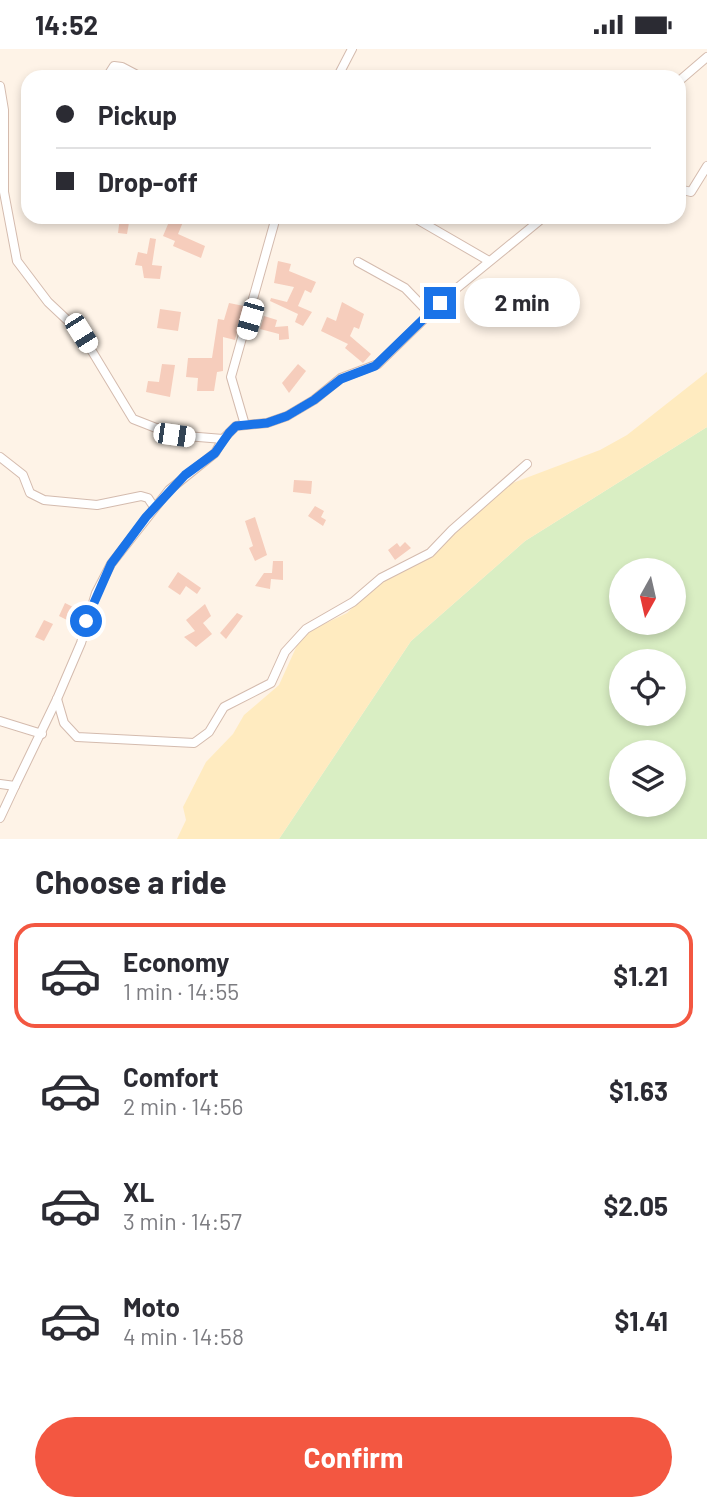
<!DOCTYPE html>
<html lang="en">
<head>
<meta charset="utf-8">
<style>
	body { margin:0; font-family:Barlow,sans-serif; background:#f7f7f7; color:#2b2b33; height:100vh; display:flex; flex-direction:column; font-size:26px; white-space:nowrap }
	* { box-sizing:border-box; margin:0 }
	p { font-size:23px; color:#7c7c81 }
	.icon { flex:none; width:38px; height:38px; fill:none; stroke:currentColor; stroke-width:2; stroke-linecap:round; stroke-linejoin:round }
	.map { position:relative; height:790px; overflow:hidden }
	.panel { display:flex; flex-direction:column; background:#fff; flex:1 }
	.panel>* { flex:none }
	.hud { position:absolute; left:21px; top:21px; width:665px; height:154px; border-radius:21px; box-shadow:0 4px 10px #0003; display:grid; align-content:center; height:154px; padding:0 35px; background:#fff }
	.needle { width:46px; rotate:188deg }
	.tools { position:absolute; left:609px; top:509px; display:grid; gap:14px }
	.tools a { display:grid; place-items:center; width:77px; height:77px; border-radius:50%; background:#fff; box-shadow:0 4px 10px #0003; font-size:35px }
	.end { position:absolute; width:32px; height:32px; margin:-16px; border:9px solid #1a73e8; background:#fff; box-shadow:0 0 0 4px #fff }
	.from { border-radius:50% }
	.bubble { position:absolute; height:49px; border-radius:24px; background:#fff; box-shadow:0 4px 10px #0003; font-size:23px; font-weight:700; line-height:49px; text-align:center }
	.car { position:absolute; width:21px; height:42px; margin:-21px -10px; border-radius:9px; box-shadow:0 0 5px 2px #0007; background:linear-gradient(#fff 24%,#345 0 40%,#fff 0 76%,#345 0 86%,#fff 0) }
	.hud b { display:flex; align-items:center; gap:24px; height:66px; font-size:26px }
	.hud b+b { border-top:2px solid #e1e1e2 }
	.hud i { width:18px; height:18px; background:#2b2b33 }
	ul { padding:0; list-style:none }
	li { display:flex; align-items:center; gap:21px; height:105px; margin:0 14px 10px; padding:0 21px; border:4px solid transparent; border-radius:21px }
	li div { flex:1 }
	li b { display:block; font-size:26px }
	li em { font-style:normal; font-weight:700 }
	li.on { border-color:#f35741 }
	li>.icon { width:63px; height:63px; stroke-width:1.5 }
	h2 { padding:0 35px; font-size:32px; line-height:84px }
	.cta { display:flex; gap:14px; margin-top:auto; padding:14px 35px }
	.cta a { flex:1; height:80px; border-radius:42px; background:#f35741; color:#fff; font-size:28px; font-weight:700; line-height:80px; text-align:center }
	.status { display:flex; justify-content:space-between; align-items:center; height:49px; padding:0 35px; background:#fff; direction:ltr }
	.status svg { height:19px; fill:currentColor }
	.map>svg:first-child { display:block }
	.green { fill:#d9eec3; fill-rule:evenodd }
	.sand { fill:#ffebc0 }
	.building { fill:#f6cdbc }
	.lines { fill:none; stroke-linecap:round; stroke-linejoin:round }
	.minor-casing { stroke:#d4bbae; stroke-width:10 }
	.minor { stroke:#fff; stroke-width:8 }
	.route { stroke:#1a73e8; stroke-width:9 }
</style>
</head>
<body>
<div class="status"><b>14:52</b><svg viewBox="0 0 49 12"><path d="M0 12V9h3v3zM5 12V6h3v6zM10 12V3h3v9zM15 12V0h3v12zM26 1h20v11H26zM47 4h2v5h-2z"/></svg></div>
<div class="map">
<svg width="707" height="790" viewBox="0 0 707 790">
	<rect width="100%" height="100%" fill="#fef3e7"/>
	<path class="green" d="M707,378V790H279L411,592L525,492ZM621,522H674V574H621ZM621,612H674V665H621ZM621,704H674V756H621Z"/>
	<polygon class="sand" points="707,323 707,378 525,492 411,592 279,790 177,790 186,771 183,758 206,713 233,685 244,666 279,636 299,592 309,582 347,564 381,531 411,518 505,437 600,401 627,386"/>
	<g class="building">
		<polygon points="120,168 130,168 127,185 118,184"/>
		<polygon points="171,168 183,173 178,185 205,197 201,209 173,197 175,192 163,187"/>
		<polygon points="150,189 156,190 152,216 162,217 160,230 144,229 142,217 135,216 138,203 147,205"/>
		<polygon points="278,212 291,215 289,222 316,233 311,244 305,241 298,257 312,263 303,277 295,273 298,265 270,252 271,249 287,253 294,238 274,234"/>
		<polygon points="342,253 364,265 359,280 354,278 350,287 371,305 363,314 345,299 348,295 321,282 327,268 336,272"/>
		<polygon points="229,254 244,257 235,291 223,288 223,322 217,323 214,342 197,342 198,329 186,328 188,309 212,309 218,270 224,271"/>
		<polygon points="160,260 181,263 178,282 157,279"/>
		<polygon points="264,267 277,271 275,278 288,277 289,290 279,291 279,285 260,280"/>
		<polygon points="162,315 175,316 170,348 146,343 148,332 159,333"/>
		<polygon points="298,315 306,322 289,344 282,334"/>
		<polygon points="294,431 312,432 311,445 293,443"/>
		<polygon points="315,457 324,462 321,468 326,471 323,477 308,467"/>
		<polygon points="255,468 267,506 255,512 249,499 253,497 245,472"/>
		<polygon points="405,493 411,499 395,511 388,501 397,494 400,498"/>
		<polygon points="273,512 283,512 283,531 271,530 270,540 255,537 264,524 272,524"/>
		<polygon points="178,523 201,539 197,545 186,537 180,546 168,538"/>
		<polygon points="65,554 75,559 69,572 59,567"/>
		<polygon points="205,555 211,567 203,574 212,585 196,598 184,588 195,582 186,571"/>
		<polygon points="237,564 243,567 226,590 220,584"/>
		<polygon points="44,571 53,575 44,592 35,588"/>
	</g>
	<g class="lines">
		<defs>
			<g id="minor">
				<polyline points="339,25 352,0"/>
				<polyline points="107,28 114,17 122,18 141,28"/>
				<polyline points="679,32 707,8"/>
				<polyline points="0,37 4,61 4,143 17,212 48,253 81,284 133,370 174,386 223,390 236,377 267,374 287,367 314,351 341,329 378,315 451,244 544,168"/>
				<polyline points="679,140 691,143 707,117"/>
				<polyline points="413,168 489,212"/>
				<polyline points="358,213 405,239 430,265"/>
				<polyline points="245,376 231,328 276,168"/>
				<polyline points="0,408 23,426 30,444 44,451 97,456 141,447 148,449 154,458"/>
				<polyline points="57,650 64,674 77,688 194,694 209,683 224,658 271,634 285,603 306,580 353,553 381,529 430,504 452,481 527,415"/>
				<polyline points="0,672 42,685"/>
				<polyline points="0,735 15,737 57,650 81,594 96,544 111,515 169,441 215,404 223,390"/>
				<polyline points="0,769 15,737"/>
			</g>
		</defs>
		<use href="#minor" class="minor-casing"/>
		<use href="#minor" class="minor"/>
	</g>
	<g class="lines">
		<polyline class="route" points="86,572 111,515 146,468 185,426 215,404 229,384 236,377 267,374 287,367 314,351 341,330 375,317 440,254"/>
	</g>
</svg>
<div class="tools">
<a><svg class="needle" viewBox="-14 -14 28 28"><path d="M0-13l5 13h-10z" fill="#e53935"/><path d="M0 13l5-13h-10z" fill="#7c7c81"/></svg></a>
<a><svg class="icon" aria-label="locate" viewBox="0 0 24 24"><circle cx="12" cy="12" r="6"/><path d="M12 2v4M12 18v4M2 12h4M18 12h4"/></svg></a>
<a><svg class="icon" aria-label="layers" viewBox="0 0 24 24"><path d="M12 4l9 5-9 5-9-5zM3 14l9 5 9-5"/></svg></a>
</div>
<i class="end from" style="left:86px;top:572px"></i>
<i class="end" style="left:440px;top:254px"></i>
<div class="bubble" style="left:464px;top:229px;width:116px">2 min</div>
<i class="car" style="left:250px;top:270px;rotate:196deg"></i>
<i class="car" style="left:81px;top:284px;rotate:148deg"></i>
<i class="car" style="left:174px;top:386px;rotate:98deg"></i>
<div class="hud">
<b><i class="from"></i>Pickup</b>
<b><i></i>Drop-off</b>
</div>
</div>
<section class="panel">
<h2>Choose a ride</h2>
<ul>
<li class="on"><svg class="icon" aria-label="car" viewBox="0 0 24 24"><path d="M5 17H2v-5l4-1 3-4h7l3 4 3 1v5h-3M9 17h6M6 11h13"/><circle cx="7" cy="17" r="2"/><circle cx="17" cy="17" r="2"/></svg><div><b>Economy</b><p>1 min · 14:55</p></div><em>$1.21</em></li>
<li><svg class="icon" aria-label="car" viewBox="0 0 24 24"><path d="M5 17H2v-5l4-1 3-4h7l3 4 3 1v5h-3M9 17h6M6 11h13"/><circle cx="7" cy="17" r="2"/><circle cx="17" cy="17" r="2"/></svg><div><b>Comfort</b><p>2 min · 14:56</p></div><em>$1.63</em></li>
<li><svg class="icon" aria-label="car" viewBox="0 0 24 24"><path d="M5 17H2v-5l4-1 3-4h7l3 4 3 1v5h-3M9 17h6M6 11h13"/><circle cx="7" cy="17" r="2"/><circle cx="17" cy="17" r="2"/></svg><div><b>XL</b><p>3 min · 14:57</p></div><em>$2.05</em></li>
<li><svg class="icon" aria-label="car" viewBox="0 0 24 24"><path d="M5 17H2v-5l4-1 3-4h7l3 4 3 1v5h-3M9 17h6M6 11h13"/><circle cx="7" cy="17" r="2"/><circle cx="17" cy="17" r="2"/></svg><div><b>Moto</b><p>4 min · 14:58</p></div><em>$1.41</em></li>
</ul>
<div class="cta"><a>Confirm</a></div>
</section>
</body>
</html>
